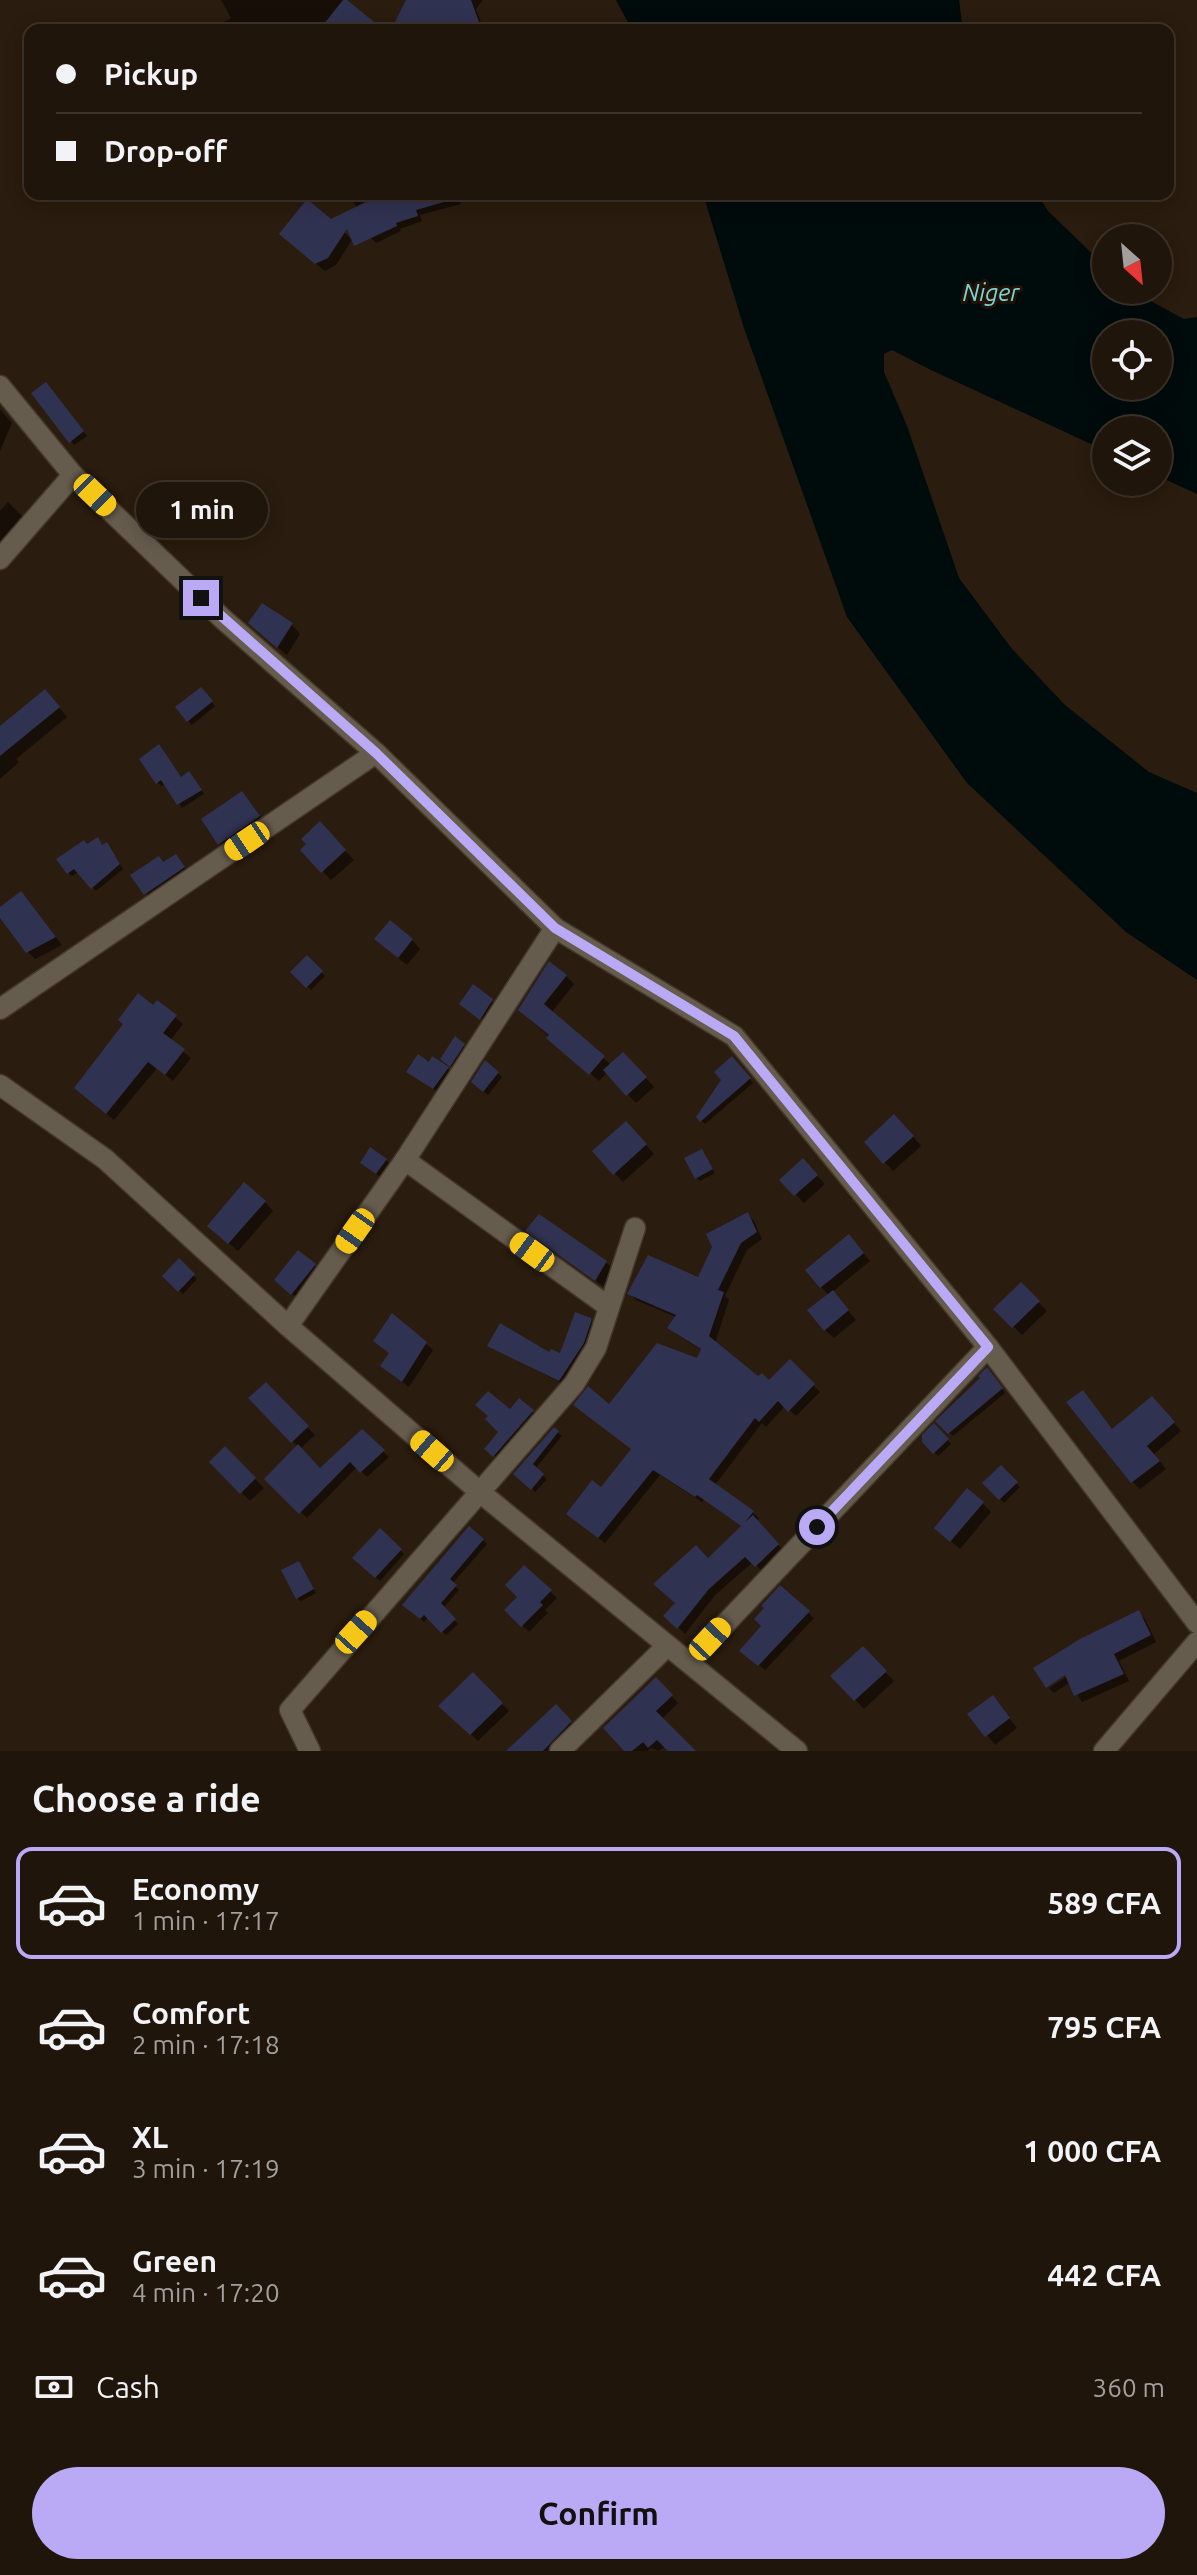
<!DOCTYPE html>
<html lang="en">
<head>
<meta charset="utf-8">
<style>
	body { margin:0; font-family:Ubuntu,sans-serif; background:#281e13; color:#f1f3f6; height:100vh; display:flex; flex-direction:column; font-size:30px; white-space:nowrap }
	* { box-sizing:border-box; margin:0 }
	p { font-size:26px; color:#a29f9c }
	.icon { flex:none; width:44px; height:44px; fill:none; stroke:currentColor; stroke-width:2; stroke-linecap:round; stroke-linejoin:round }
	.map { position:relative; height:1751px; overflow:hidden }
	.details { display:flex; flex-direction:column; background:#20150a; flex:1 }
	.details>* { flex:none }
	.top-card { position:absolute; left:24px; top:24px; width:1150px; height:176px; border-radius:16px; box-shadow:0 4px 20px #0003,0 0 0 2px #3d342b; display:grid; align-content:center; height:176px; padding:0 32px; background:#20150a }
	.needle { width:52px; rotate:153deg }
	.buttons { position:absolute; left:1092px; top:224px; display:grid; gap:16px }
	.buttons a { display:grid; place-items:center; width:80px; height:80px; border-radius:50%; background:#20150a; box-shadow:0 4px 20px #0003,0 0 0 2px #3d342b; font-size:40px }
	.end { position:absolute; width:36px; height:36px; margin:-18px; border:10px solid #baaaf6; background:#111; box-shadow:0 0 0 4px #111 }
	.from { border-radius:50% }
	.bubble { position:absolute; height:56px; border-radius:28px; background:#20150a; box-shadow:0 4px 20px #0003,0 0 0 2px #3d342b; font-size:26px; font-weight:700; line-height:56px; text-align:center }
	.car { position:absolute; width:24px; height:48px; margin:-24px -12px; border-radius:10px; box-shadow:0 0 6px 2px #0007; background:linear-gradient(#f5c518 24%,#345 0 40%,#f5c518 0 76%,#345 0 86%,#f5c518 0) }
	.top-card b { display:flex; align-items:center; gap:28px; height:76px; font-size:30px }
	.top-card b+b { border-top:2px solid #3d342b }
	.top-card i { width:20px; height:20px; background:#f1f3f6 }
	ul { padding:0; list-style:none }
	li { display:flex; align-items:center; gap:24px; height:112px; margin:0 16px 12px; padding:0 16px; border:4px solid transparent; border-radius:16px }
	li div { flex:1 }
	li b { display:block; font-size:30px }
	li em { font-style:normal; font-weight:700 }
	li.on { border-color:#baaaf6 }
	li>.icon { width:72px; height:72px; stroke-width:1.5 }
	h2 { padding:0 32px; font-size:36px; line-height:96px }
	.pay { display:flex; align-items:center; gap:20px; height:88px; padding:0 32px; font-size:30px }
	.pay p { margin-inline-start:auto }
	.button { display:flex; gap:16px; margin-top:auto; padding:16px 32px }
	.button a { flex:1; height:92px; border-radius:48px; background:#baaaf6; color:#111; font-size:32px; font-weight:700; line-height:92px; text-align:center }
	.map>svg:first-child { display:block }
	.water { fill:#000b0c; fill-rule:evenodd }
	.shadow { fill:#0007 }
	.building { fill:#303251 }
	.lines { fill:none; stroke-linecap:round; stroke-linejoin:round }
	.minor-casing { stroke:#45382a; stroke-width:23 }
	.minor { stroke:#665c4e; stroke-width:20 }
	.route { stroke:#baaaf6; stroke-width:10 }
	.labels { text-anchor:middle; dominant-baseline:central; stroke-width:6; stroke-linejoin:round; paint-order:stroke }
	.water-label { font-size:24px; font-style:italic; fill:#7dd5d9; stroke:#211306 }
</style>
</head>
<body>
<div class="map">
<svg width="1197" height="1751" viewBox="0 0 1197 1751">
	<rect width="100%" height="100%" fill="#2a1c0e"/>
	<g class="water">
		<polygon points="616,0 959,0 963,30 632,30"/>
		<path d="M703,194H1037L1048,211L1106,267V290H1130L1184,319L1197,317V494L1158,476V430H1106V451L931,370L892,350L884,354V372L907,426L959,578L1012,649L1065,705L1149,772L1197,793V980L1126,932L967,783L847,617L744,328ZM1106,334H1158V386H1106Z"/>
	</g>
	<g class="shadow">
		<polygon points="221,0 344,0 381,30 207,30 231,18"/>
		<polygon points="407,0 483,0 476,9 484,30 393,30"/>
		<polygon points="350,194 457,194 461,204 420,215 422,221 400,229 401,231 376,243 371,238"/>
		<polygon points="344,232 352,240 336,265 325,271 289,242"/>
		<polygon points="49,388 87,436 74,445 34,394"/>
		<polygon points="0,409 12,423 0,451"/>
		<polygon points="8,502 29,523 0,555 0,511"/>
		<polygon points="292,625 300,634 287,655 259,632"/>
		<polygon points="205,693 215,706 192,725 188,721"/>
		<polygon points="53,700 67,717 16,759 19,762 0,779 0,728"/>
		<polygon points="159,746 182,779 193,778 204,794 182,808 166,783 161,786 157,782"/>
		<polygon points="242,793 267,826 228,852 220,844"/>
		<polygon points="328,833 354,860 331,880 303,850"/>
		<polygon points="98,840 103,847 110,848 123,869 96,891 79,872 72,876 68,873"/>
		<polygon points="176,856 191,876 153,902 133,876"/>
		<polygon points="28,901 62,945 35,959 27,951"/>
		<polygon points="412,940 420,949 407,965 386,948"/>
		<polygon points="307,958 325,976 311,990 293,972"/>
		<polygon points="566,976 574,984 551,1013 611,1065 632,1063 654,1087 636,1103 607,1072 599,1081 528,1018"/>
		<polygon points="474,987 496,1005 485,1022 465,1007"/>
		<polygon points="158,1002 183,1024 170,1041 191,1058 173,1081 157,1068 114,1120 84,1095"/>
		<polygon points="456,1039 467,1049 454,1069 447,1063"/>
		<polygon points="732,1059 753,1083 705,1124 698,1117 723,1080"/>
		<polygon points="429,1064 447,1068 451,1072 438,1092 412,1075"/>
		<polygon points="498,1073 502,1077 488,1095 477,1086"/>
		<polygon points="903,1125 921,1146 893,1171 866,1142"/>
		<polygon points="634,1132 654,1154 623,1182 594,1151"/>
		<polygon points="702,1151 715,1173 700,1181 696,1177"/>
		<polygon points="386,1160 390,1164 381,1177 366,1167"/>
		<polygon points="803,1161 825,1184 804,1203 782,1180"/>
		<polygon points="265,1202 273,1211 238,1251 218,1234"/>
		<polygon points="748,1215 754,1221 762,1239 747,1250 725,1296 729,1300 715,1343 759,1379 769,1382 790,1362 820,1392 796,1416 785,1406 766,1427 762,1423 715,1485 752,1512 759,1518 756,1522 784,1551 763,1572 753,1562 715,1595 685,1634 666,1616 708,1561 743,1527 704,1500 702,1502 660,1475 605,1543 575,1520 633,1450 609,1407 698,1360 703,1351 676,1334 676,1317 636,1300 630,1294 699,1279"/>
		<polygon points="537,1239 606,1262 613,1270 603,1286"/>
		<polygon points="856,1244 870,1261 832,1292 856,1320 834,1338 825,1330 829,1295 821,1287"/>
		<polygon points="179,1261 197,1279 183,1294 165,1276"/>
		<polygon points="314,1265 318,1269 296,1297 276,1280"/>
		<polygon points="1021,1285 1047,1311 1022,1335 996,1309"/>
		<polygon points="393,1316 433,1350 409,1387 389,1372 391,1354 375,1341"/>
		<polygon points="590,1320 594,1324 587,1347 563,1384 489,1345 561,1355"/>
		<polygon points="990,1373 1005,1393 953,1436 938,1421"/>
		<polygon points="265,1385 315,1435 300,1449 320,1470 362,1432 389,1457 367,1477 357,1467 307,1518 267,1479 298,1447 251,1398"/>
		<polygon points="519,1401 539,1418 501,1462 487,1449 501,1432 490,1416 510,1412"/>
		<polygon points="1160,1406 1181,1431 1154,1454 1166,1469 1140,1489 1133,1482 1113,1431"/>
		<polygon points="934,1426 951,1444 938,1456 922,1439"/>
		<polygon points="554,1430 562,1436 535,1469 547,1479 535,1492 516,1474"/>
		<polygon points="225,1449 264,1488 250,1501 212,1462"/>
		<polygon points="1001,1468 1020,1487 1004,1503 985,1483"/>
		<polygon points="982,1503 991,1512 960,1549 945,1536"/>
		<polygon points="469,1528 487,1544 452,1584 459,1590 443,1608 458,1624 446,1635 428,1617 424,1622 405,1605"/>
		<polygon points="380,1531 404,1554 380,1581 355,1558"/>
		<polygon points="299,1563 316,1593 301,1601 297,1598"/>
		<polygon points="524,1567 557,1598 545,1610 548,1613 529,1632 507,1610 519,1597"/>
		<polygon points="780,1588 814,1618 765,1670 748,1656"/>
		<polygon points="1138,1613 1145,1619 1156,1642 1119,1661 1129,1681 1082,1702 1070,1682 1054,1693 1049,1688 1074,1672"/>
		<polygon points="863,1649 894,1681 864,1709 833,1676"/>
		<polygon points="473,1675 509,1711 478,1741 441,1706"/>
		<polygon points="656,1680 678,1703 662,1719 693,1751 671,1751 666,1746 659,1751 651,1748 647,1751 627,1751"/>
		<polygon points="992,1697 1017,1728 995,1745 970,1714"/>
		<polygon points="556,1707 577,1729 556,1751 509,1751"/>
	</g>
	<g class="building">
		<polygon points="343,0 347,0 384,30 319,30"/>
		<polygon points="406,0 471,0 482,30 391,30"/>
		<polygon points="382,194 450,194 451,200 416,210 418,216 396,223 397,226 354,246 347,229 328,258 315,264 279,234 307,199 331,219"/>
		<polygon points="46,382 84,431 69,443 31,393"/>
		<polygon points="262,603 293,623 277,648 248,623"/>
		<polygon points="201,687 213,701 187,722 175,707"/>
		<polygon points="45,689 60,707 0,756 0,726"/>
		<polygon points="159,744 181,777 189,771 202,790 177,805 161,780 156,784 139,759"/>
		<polygon points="242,791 260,816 218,845 201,819"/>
		<polygon points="320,821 346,850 321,873 300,850 306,844 301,839"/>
		<polygon points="98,837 102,845 107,842 120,864 91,889 74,869 67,874 56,859 84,840 87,844"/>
		<polygon points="176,854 185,867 144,895 130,875 159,856 163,862"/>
		<polygon points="21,891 56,937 26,953 0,918 0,907"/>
		<polygon points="390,920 413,939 398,958 374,939"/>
		<polygon points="307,955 323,971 306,988 290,972"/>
		<polygon points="549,961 567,975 544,1004 605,1056 589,1075 546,1038 549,1035 518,1010"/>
		<polygon points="473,984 493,999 480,1020 459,1004"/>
		<polygon points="138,993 153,1005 157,1000 177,1015 163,1033 185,1049 165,1075 148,1062 106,1114 74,1088 123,1024 118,1020"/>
		<polygon points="455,1036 465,1044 450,1067 440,1059"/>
		<polygon points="623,1052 647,1077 626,1096 603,1070"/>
		<polygon points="418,1054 429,1062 432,1056 449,1067 433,1089 406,1072"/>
		<polygon points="732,1056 751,1078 700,1122 696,1117 721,1080 714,1072"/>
		<polygon points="485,1060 499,1072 483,1092 471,1082"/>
		<polygon points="894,1114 914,1136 883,1164 864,1142"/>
		<polygon points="626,1121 647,1144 613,1175 592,1151"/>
		<polygon points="370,1147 387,1159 376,1174 360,1163"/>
		<polygon points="702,1149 713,1169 695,1179 684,1158"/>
		<polygon points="803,1158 818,1175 794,1196 779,1180"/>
		<polygon points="244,1182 266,1201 228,1244 207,1226"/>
		<polygon points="748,1212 757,1232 741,1243 718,1290 724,1292 709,1336 758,1376 762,1373 769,1380 790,1359 815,1384 788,1412 778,1401 759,1422 755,1418 709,1479 754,1511 745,1522 753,1515 779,1544 755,1567 745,1557 709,1589 677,1629 663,1616 675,1603 653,1584 696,1545 708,1558 741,1526 697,1495 695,1497 653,1470 598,1538 566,1514 592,1480 601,1487 631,1449 573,1405 588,1386 609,1404 657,1343 697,1358 701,1349 667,1328 676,1315 627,1294 648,1255 698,1277 712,1247 706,1234"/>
		<polygon points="539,1214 607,1261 595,1281 525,1231"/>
		<polygon points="849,1234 864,1253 820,1288 805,1270"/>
		<polygon points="298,1250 316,1264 291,1295 274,1280"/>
		<polygon points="179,1258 195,1274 178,1292 162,1276"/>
		<polygon points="1021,1282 1040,1301 1012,1328 993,1309"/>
		<polygon points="833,1290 849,1310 824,1331 807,1310"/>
		<polygon points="575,1312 591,1318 591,1322 584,1343 559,1381 487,1346 500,1323 549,1352 551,1349 560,1353"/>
		<polygon points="392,1313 427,1342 402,1382 380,1366 389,1353 373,1341"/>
		<polygon points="987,1367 1003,1388 948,1434 935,1421 980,1378 978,1376"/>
		<polygon points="266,1382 309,1426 291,1443 248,1398"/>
		<polygon points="1083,1390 1112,1429 1152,1396 1175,1422 1147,1446 1160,1461 1131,1483 1066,1402"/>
		<polygon points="488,1391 510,1409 519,1398 534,1410 493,1457 484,1449 498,1432 485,1419 488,1416 475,1405"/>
		<polygon points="934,1423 949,1439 933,1454 922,1442 922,1435"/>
		<polygon points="554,1427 559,1431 533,1464 544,1474 531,1490 513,1474"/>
		<polygon points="362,1429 385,1450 360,1473 350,1462 299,1514 264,1479 298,1444 320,1468"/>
		<polygon points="225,1446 256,1478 240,1494 209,1462"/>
		<polygon points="1001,1465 1018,1482 999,1500 982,1483"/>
		<polygon points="967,1488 984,1502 950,1542 934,1528"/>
		<polygon points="469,1526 484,1539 450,1579 457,1585 441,1603 456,1619 441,1633 424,1615 420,1619 402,1605"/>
		<polygon points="380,1528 402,1549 375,1578 352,1558"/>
		<polygon points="299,1561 314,1589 296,1599 281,1570"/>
		<polygon points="524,1565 552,1590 540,1602 543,1605 521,1627 504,1610 517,1597 505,1585"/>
		<polygon points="780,1585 810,1611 758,1666 739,1651 761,1626 754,1619 764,1608 761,1606"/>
		<polygon points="1139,1610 1151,1635 1114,1654 1124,1674 1074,1696 1065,1675 1046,1688 1033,1668 1080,1639"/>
		<polygon points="863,1646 887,1671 854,1701 830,1676"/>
		<polygon points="473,1672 503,1703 470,1735 438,1706"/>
		<polygon points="656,1677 673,1695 656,1711 696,1751 668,1751 657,1740 648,1748 643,1742 632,1751 624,1751 603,1728"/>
		<polygon points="993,1695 1010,1718 985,1737 967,1714"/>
		<polygon points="556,1704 572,1721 543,1751 506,1751"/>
	</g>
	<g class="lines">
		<defs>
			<g id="minor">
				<polyline points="0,386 73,475 223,619 376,753 555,928 734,1036 988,1347 1197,1623"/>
				<polyline points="0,559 73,475"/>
				<polyline points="0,1009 376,753"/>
				<polyline points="0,1085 105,1159 288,1326 481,1493 797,1751"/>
				<polyline points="405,1160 609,1307"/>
				<polyline points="288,1326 405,1160 555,928"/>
				<polyline points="689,1662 988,1347"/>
				<polyline points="310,1751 290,1710 574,1384 596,1348 635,1228"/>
				<polyline points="560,1751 666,1647"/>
				<polyline points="1104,1751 1197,1642"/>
			</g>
		</defs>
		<use href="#minor" class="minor-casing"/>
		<use href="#minor" class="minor"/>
	</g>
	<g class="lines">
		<polyline class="route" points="201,598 376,753 555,928 734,1036 988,1347 817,1527"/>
	</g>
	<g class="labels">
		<g class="water-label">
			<text x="991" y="292">Niger</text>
		</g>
	</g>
</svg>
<div class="buttons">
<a><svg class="needle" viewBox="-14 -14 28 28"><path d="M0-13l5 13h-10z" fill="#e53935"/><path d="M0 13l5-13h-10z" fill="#a29f9c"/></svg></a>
<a><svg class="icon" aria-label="locate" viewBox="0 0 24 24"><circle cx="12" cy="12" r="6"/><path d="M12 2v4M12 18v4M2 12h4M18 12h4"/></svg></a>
<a><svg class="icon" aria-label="layers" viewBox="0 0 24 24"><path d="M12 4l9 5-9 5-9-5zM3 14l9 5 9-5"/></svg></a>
</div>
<i class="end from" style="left:817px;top:1527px"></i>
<i class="end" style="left:201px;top:598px"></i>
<div class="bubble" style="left:136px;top:482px;width:132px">1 min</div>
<i class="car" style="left:95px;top:495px;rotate:134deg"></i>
<i class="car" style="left:247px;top:841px;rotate:236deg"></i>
<i class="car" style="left:355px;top:1231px;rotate:215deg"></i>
<i class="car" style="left:532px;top:1252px;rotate:306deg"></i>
<i class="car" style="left:432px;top:1451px;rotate:311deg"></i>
<i class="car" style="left:356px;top:1632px;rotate:42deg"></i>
<i class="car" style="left:710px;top:1639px;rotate:43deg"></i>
<div class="top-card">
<b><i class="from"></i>Pickup</b>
<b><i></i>Drop-off</b>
</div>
</div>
<section class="details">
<h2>Choose a ride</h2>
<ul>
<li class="on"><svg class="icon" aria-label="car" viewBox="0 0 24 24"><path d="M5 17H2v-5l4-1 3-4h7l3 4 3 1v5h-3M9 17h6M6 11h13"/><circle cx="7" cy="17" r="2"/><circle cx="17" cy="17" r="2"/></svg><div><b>Economy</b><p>1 min · 17:17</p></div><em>589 CFA</em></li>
<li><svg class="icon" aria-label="car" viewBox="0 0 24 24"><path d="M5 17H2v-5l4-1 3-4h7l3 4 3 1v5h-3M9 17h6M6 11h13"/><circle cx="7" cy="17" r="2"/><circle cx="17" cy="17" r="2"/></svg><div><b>Comfort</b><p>2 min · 17:18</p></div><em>795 CFA</em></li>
<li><svg class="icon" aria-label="car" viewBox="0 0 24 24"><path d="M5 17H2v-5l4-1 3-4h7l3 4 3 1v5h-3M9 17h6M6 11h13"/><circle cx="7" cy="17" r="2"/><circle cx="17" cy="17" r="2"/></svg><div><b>XL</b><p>3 min · 17:19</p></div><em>1 000 CFA</em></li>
<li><svg class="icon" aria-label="car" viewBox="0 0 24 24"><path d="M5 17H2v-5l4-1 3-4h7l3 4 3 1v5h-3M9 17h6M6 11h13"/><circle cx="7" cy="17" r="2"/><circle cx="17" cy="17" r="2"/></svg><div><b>Green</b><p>4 min · 17:20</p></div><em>442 CFA</em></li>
</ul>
<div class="pay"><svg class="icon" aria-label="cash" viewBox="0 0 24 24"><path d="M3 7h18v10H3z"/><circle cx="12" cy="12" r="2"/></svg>Cash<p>360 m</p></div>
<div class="button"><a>Confirm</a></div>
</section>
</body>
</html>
